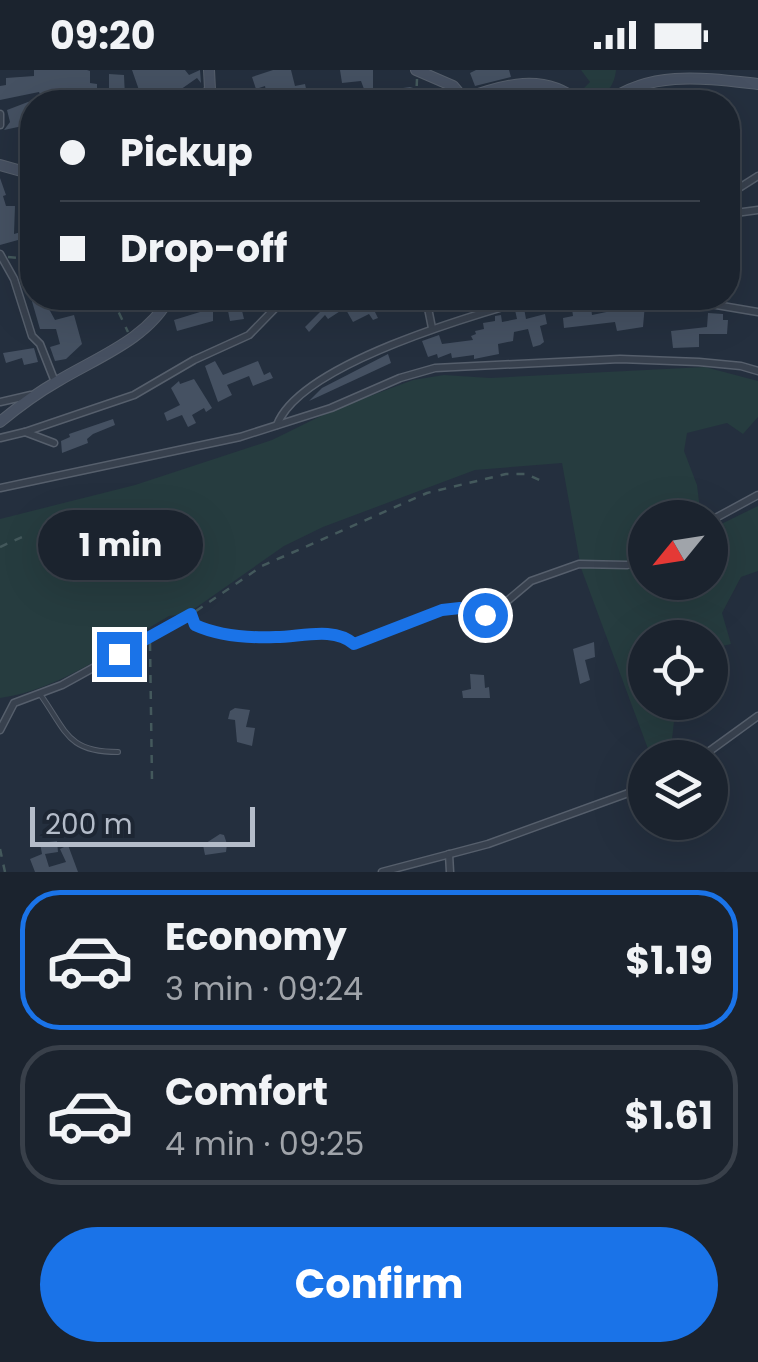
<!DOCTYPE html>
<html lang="en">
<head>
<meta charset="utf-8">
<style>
	body { margin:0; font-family:Poppins,sans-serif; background:#242b36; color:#f1f3f6; height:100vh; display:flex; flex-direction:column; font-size:38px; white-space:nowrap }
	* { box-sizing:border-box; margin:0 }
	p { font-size:32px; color:#a0a4aa }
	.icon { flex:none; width:55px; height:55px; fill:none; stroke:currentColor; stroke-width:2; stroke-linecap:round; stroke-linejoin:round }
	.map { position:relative; height:802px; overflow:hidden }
	.details { display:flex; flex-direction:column; background:#1b232e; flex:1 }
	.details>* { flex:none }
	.guide { position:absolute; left:20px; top:20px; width:720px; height:220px; border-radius:40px; box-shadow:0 10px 40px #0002,0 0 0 2px #39404a; display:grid; align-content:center; height:220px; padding:0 40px; background:#1b232e }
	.needle { width:65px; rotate:240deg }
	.buttons { position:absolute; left:628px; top:430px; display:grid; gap:20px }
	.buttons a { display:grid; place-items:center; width:100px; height:100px; border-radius:50%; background:#1b232e; box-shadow:0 10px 40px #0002,0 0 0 2px #39404a; font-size:50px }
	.scale { position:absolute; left:30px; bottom:25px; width:225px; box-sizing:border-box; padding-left:10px; border:5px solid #b4bcc9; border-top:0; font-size:28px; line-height:35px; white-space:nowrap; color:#b4bcc9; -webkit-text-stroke:8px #1d2633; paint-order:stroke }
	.end { position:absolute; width:45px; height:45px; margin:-22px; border:12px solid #1a73e8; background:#fff; box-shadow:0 0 0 5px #fff }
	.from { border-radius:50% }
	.bubble { position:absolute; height:70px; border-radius:35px; background:#1b232e; box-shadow:0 10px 40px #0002,0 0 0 2px #39404a; font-size:32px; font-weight:700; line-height:70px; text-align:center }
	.guide b { display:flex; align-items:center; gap:35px; height:95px; font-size:38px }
	.guide b+b { border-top:2px solid #39404a }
	.guide i { width:25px; height:25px; background:#f1f3f6 }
	ul { padding:18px 0 0; list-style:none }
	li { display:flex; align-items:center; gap:30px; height:140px; margin:0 20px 15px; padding:0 20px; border:5px solid #39404a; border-radius:40px }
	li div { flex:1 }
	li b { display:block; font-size:38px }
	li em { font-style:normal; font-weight:700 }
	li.current { border-color:#1a73e8 }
	li>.icon { width:90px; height:90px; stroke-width:1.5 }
	.button { display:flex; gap:20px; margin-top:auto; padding:20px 40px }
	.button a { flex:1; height:115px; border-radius:60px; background:#1a73e8; color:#fff; font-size:40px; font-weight:700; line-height:115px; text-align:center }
	.status { display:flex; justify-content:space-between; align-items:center; height:70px; padding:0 50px; background:#1b232e; direction:ltr }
	.status svg { height:28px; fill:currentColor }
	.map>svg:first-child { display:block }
	.green { fill:#263c3f }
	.building { fill:#455162 }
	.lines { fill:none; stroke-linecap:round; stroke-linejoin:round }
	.lane-casing { stroke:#565f6c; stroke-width:6 }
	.street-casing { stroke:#565f6c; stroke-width:9 }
	.secondary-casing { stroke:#565f6c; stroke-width:12 }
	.path { stroke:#44595c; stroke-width:2.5; stroke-dasharray:8 8; stroke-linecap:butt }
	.lane { stroke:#38414e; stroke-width:4 }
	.street { stroke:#38414e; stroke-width:6 }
	.secondary { stroke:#465061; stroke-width:10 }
	.route { stroke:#1a73e8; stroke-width:12 }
</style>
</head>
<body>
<div class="status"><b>09:20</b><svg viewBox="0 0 49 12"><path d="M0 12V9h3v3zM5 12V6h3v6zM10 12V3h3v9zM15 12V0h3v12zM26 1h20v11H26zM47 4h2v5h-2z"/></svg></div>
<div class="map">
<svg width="758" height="802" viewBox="0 0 758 802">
	<rect width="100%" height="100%" fill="#242f3e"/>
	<g class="green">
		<path d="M581,0H616C614,19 604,26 586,32L579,23L590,12Z"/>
		<path d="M705,297L758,311V347L743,364L727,353L687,363L684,381L697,415L700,439L705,447L645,448V512H710V455L713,458L758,436V501L741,507L722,543L731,574L710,579V568H645V632L676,633L670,687H651L581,498L562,393L475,400L323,457L284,476L187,544L169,546C117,576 61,620 0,628V449L135,415L272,370L335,339L413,310L444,305L490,308Z"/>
	</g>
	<g class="building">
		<polygon points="34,0 87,0 90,1 90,13 97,14 97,22 109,21 109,4 124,5 125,27 139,20 132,0 185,0 189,5 200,0 201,13 197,8 177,22 179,26 163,32 32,32 32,54 4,60 10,52 7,40 41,27 39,22 0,30 0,16 6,15 6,8 34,6"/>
		<polygon points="273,0 291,0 295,16 305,14 307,23 298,25 298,32 268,32 265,16 256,19 252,7"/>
		<polygon points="340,0 373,0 373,19 364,19 361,11 342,13"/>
		<polygon points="476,0 509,0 511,7 475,16 470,3"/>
		<polygon points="410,17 436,25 433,32 414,26 414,32 405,32 403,18"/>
		<polygon points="0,108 6,125 3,126 6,136 15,136 14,164 28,160 27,144 32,144 32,200 26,201 18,170 0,175"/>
		<polygon points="31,228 43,228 55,250 74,245 82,274 66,289 55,291 50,277 60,274 56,259 40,259"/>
		<polygon points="225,228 239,228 244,249 230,251 228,241 230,241"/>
		<polygon points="343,228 385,228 371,234 378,248 373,250 369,244 353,252 345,238 328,249 325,245 309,262 305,257 321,241 319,237 327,232 329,236"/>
		<polygon points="590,230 592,245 645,234 643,257 617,261 615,252 564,258 563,248 573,246 571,232"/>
		<polygon points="213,238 213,251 177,261 174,250"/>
		<polygon points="524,238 526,249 545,244 547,254 540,256 544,272 540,275 533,277 528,259 514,262 513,271 498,274 499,284 474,289 474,285 452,288 451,283 438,288 437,284 428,287 422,271 439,265 442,274 473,270 471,266 476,264 475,261 484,259 483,253 495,251 495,246 501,245 502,252 517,249 515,240"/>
		<polygon points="708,243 723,244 723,250 728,250 727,264 699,264 699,277 673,278 671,261 707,257"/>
		<polygon points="34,278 38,292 24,295 22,288 6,293 3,283"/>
		<polygon points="388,284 391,293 309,331 322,318"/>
		<polygon points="215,291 223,305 258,291 264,305 270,302 273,308 253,316 249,306 227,315 232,325 218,332 205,296"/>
		<polygon points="194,309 212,338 206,342 204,338 192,345 196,353 188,357 182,345 167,351 164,343 180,335 171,318 179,311 180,314"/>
		<polygon points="113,349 115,355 93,364 87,369 88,373 62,383 61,371 70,367 69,364"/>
		<polygon points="594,572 595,587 585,590 590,610 580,614 573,579"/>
		<polygon points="470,604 484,605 485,618 489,617 490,628 463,628 462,621 471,619"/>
		<polygon points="235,638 250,640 246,657 255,658 252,676 237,672 235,650 228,649 230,641"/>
		<polygon points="220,764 224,765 227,774 226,782 205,785 203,775"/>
		<polygon points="57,771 58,782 45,784 49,797 66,792 60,779 68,775 78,802 35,802 30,789 42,784 40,773"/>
	</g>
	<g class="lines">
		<defs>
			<path id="lane" d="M40,624C67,662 67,682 118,682"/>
			<g id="street">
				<polyline points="184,32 209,20"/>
				<polyline points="0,44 0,55"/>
				<polyline points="728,125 758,106"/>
				<polyline points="728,144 758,140"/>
				<polyline points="0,184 14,209 32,266 40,274 55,312"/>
				<polyline points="426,228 432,258"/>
				<polyline points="675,228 758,242"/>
				<polyline points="0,332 31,325"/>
				<path d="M277,355C300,294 473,245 534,228"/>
				<polyline points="25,362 134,325 194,290 249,265 285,228"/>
				<polyline points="0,368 25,362 54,373"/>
				<polyline points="0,418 240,367 331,338 400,308 435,298 620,289 699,292 741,296 758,301"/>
				<polyline points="710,451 758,425"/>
				<path d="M0,660L14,633L62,615L191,544L195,555C219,566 249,568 276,567C301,567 334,556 354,574L442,540L460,538L485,545L494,542L531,511L579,494L627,495L645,490"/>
				<polyline points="700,688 758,646"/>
				<polyline points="449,784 450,802"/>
				<polyline points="382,802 488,774 645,717"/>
			</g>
			<g id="secondary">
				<polyline points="209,0 210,19 216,32"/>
				<path d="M416,0L453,16L464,29C503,15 544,2 579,32"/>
				<path d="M608,32C651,0 704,8 758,14"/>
				<polyline points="0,95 32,104"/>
				<path d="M0,352C18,337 37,323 58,311C96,288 148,269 169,228"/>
			</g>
		</defs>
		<use href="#lane" class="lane-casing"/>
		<use href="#street" class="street-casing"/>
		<use href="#secondary" class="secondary-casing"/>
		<g class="path">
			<polyline points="416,32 417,9"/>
			<polyline points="8,187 32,189"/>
			<polyline points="112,228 128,262"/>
			<polyline points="0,477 29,464"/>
			<polyline points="196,541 262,496 427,423 506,404 526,404 546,413"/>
			<polyline points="150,573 152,711"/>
			<polyline points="0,779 5,802"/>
		</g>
		<use href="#lane" class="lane"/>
		<use href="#street" class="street"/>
		<use href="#secondary" class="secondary"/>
	</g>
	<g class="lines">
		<path class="route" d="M119,584L191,544L195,555C219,566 250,568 276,567C300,567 334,556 354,574L442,540L460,538L485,545"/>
	</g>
</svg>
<div class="buttons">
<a><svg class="needle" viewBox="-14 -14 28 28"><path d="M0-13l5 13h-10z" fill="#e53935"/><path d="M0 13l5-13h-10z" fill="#a0a4aa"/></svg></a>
<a><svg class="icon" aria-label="locate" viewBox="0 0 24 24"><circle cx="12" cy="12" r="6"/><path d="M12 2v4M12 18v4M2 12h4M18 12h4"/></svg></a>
<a><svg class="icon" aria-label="layers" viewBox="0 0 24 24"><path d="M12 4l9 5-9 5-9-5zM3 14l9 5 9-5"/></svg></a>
</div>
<div class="scale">200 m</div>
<i class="end from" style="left:485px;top:545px"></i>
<i class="end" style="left:119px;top:584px"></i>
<div class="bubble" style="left:38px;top:440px;width:165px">1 min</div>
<div class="guide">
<b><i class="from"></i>Pickup</b>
<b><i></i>Drop-off</b>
</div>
</div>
<section class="details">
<ul>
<li class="current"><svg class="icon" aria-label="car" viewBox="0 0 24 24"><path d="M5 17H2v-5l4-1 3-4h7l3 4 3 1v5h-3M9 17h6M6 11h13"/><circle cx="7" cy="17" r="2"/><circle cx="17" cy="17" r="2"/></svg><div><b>Economy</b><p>3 min · 09:24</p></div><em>$1.19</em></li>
<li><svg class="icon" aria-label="car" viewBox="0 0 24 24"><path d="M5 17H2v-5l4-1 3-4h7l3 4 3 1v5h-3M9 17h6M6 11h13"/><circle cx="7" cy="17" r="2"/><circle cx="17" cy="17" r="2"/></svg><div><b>Comfort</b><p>4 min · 09:25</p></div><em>$1.61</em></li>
</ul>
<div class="button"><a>Confirm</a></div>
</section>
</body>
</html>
